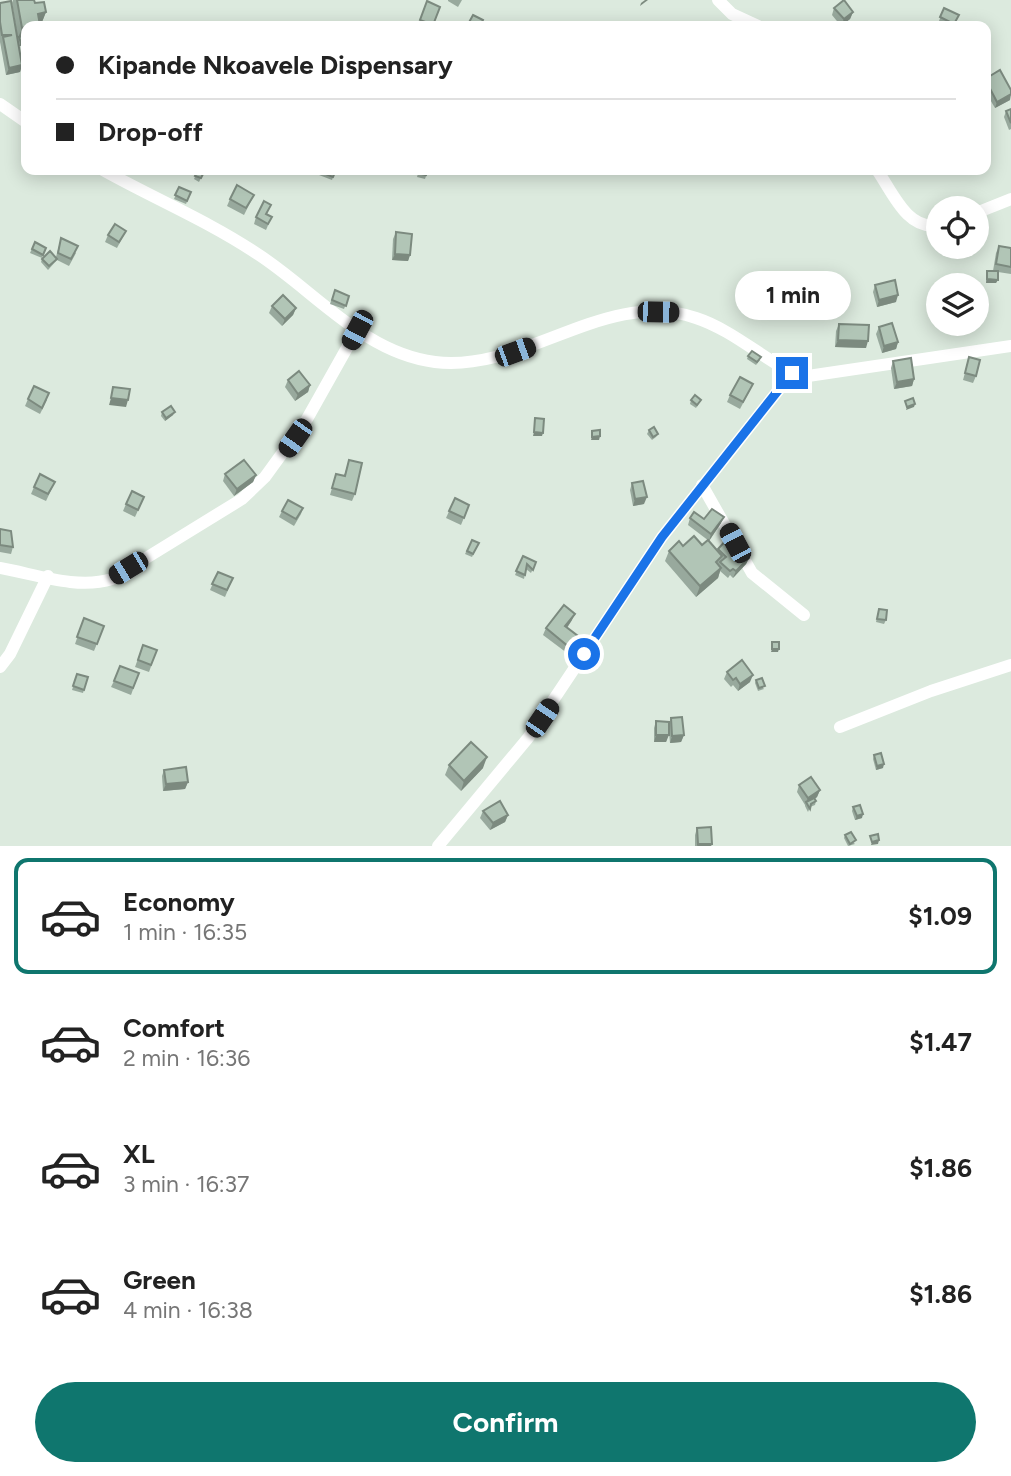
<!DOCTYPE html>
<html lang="en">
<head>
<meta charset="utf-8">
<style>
	body { margin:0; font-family:Figtree,sans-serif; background:#f6f6f6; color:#222; height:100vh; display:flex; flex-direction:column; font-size:26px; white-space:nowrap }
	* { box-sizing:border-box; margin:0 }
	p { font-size:23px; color:#767676 }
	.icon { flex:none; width:38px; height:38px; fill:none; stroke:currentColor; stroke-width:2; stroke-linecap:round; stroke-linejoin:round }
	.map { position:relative; height:846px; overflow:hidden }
	.sheet { display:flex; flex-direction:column; background:#fff; flex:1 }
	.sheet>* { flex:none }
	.hud { position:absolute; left:21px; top:21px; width:970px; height:154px; border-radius:14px; box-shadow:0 4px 18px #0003; display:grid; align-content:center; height:154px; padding:0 35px; background:#fff }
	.fabs { position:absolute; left:926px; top:196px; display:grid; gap:14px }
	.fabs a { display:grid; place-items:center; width:63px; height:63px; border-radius:50%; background:#fff; box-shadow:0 4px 18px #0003; font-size:35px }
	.end { position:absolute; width:32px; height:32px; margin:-16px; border:9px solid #1a73e8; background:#fff; box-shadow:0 0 0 4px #fff }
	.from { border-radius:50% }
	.bubble { position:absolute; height:49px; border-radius:24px; background:#fff; box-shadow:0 4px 18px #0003; font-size:23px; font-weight:700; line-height:49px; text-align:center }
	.car { position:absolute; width:21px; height:42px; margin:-21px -10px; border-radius:9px; box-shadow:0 0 5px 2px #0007; background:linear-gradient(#222 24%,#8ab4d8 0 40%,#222 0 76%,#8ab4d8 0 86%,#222 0) }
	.hud b { display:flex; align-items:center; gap:24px; height:66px; font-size:26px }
	.hud b+b { border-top:2px solid #e0e0e0 }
	.hud i { width:18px; height:18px; background:#222 }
	ul { padding:12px 0 0; list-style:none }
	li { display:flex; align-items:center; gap:21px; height:116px; margin:0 14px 10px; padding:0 21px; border:4px solid transparent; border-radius:14px }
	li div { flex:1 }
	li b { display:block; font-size:26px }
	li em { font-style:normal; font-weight:700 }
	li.on { border-color:#0f766e }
	li>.icon { width:63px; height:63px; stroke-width:1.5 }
	.button { display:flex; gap:14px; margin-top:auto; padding:14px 35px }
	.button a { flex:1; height:80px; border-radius:42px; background:#0f766e; color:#fff; font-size:28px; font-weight:700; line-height:80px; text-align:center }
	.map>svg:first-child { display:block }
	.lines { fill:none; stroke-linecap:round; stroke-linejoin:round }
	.street { stroke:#fff; stroke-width:12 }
	.wall { fill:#98a99d }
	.shaded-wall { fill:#7c8a7f }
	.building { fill:#b1c5b6; stroke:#7c8a7f; stroke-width:2 }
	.route { stroke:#1a73e8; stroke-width:9 }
</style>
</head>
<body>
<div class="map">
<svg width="1011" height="846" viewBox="0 0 1011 846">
	<rect width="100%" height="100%" fill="#dceade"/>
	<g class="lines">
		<g class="street">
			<polyline points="718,0 732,14 758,26"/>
			<polyline points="0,104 26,122"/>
			<path d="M103,170C153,198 208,221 256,253C314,290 363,353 435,362C525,373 606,287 696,318C730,329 760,356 792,373L808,376L1011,346"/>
			<path d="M877,170C892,191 907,231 938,225"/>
			<polyline points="976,213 1011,199"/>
			<polyline points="702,485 752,573 804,615"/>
			<path d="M0,568C35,574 77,590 112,579L242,499L265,477L307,419L357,330"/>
			<polyline points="0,667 10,654 48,576"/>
			<polyline points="840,727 931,691 1011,665"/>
			<polyline points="438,846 528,738 662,537 792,373"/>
		</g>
	</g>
	<g class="wall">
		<polygon points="13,0 34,0 35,3 46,12 42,22 26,26 26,45 19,46 12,3"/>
		<polygon points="448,0 462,0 458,7 448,1"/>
		<polygon points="427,1 440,7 433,26 418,26"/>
		<polygon points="0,3 22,65 20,72 6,75 0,42"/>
		<polygon points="834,8 853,12 850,19 841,26 832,15"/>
		<polygon points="944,8 959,15 954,26 950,26 939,21"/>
		<polygon points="985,79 1010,100 995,108 985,91"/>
		<polygon points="1011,109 1011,129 1009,130 1004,117 1006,111"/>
		<polygon points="198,170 205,170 199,182 194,179"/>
		<polygon points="321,170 336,170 332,180 319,175"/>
		<polygon points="419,170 428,170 425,179 417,177"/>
		<polygon points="606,170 619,170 617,175"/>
		<polygon points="179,187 191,192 186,204 174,199"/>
		<polygon points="254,195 244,215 227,206 230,199"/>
		<polygon points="267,214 269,223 266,230 254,224 256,217"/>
		<polygon points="126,231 117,248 105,242 108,235"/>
		<polygon points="396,232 410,255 408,261 392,260 393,239"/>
		<polygon points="61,238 76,253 69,266 57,260 48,270 41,262 42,259 56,257"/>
		<polygon points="35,242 46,248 42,258 30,253"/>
		<polygon points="999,246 1011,248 1011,274 998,272 996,283 986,283 986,274 987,271 993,271 996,253"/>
		<polygon points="875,285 896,302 877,307 873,292"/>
		<polygon points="335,290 349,296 344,309 330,304"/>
		<polygon points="935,294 938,294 938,312 935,313 933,301"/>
		<polygon points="272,306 296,308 293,315 282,326 269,313"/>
		<polygon points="839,324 866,348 835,347 836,331"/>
		<polygon points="879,327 898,342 896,349 882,353 876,334"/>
		<polygon points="748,356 760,360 756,365 747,359"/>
		<polygon points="969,358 976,376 973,383 963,380"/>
		<polygon points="893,361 914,379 912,386 894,389 891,368"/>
		<polygon points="288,380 310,385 308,392 295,401 285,387"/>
		<polygon points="750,390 740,409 727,402 730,395"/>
		<polygon points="28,399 47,400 40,414 25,406"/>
		<polygon points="691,400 701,400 696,408 690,404"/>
		<polygon points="162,412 173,415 165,421 161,416"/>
		<polygon points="649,430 658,434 656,437 652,440 647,434"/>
		<polygon points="349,460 355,494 352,501 330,495 336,474 344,476"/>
		<polygon points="225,474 256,475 253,482 234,496 223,481"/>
		<polygon points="55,482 46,501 31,494 34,487"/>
		<polygon points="632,483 644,504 633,506 630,490"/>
		<polygon points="144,497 135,517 123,511 126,504"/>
		<polygon points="455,498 469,505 461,525 446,518"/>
		<polygon points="303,508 301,514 294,526 279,517 282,511"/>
		<polygon points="690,518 704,519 721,523 709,541 688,525"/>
		<polygon points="0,529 13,547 11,554 0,552"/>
		<polygon points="472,540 479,543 472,557 465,554"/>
		<polygon points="702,545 717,551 718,549 749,558 746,564 733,578 730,575 728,578 720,571 718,578 696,597 665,561 669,551 683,546"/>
		<polygon points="523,556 536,562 531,573 526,569 524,579 515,575"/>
		<polygon points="218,572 233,578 225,597 210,590"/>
		<polygon points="879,609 886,620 884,624 876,622"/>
		<polygon points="84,618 104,626 94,651 75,644"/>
		<polygon points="572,620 567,628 575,643 567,653 543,635 546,628"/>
		<polygon points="143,645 157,650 149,672 135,667"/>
		<polygon points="727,672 750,682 738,691 733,685 731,687 724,679"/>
		<polygon points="139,673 131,695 111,687 114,681"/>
		<polygon points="77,674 88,677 83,693 72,690"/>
		<polygon points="756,680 764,689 758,691 755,683"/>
		<polygon points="671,718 684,735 681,742 670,743 669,732 666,742 654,742 654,728 656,721 669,723"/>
		<polygon points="874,755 883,768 876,770 873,759"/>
		<polygon points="449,765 483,768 461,791 445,775"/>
		<polygon points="164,770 188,782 185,789 163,791 162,776"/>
		<polygon points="799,785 820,790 817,797 815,799 816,801 815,805 810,807 808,812 805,806 805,805 797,792"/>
		<polygon points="853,807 862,818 855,820 852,811"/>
		<polygon points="483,811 508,815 505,822 490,830 480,818"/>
		<polygon points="697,828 712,844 711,846 695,846 695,835"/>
		<polygon points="845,835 855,844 848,846 844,838"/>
	</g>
	<g class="shaded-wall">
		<polygon points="645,0 648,0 640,6 641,3"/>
		<polygon points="46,12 42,22 34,24 38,14"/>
		<polygon points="853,12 850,19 841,26 844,19"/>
		<polygon points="26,27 26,37 18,38 22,28"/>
		<polygon points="26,42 26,45 19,46 21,43"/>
		<polygon points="22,65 20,72 6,75 9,68"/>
		<polygon points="1011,94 1010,100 995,108 997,102"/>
		<polygon points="395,254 410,255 408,261 392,260"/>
		<polygon points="987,279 998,280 996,283 986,283"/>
		<polygon points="898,295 896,302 877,307 879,300"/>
		<polygon points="296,308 293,315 282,326 285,319"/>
		<polygon points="838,340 868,341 866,348 835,347"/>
		<polygon points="898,342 896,349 882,353 884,346"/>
		<polygon points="914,379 912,386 894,389 897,382"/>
		<polygon points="310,385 308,392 295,401 298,394"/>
		<polygon points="111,398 128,400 126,407 109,405"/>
		<polygon points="915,404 914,407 906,410 907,407"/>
		<polygon points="175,412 173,415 165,421 166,418"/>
		<polygon points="534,432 543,433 542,436 533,436"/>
		<polygon points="600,436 599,440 591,440 592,437"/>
		<polygon points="256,475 253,482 234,496 237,489"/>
		<polygon points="647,497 644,504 633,506 635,499"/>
		<polygon points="724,517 721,523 709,541 711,534"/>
		<polygon points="749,558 746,564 733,578 736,571"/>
		<polygon points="721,568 718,578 696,597 700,586"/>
		<polygon points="575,614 572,620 563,633 565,626"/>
		<polygon points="578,636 575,643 567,653 569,647"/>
		<polygon points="772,649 779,649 778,652 771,652"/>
		<polygon points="753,675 750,682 738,691 740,684"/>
		<polygon points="656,735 669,735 666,742 654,742"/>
		<polygon points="684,735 681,742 670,743 672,736"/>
		<polygon points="487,757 483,768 461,791 464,781"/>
		<polygon points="884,764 883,768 876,770 877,766"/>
		<polygon points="188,782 185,789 163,791 166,784"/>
		<polygon points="820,790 817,797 807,804 806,802 805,805 808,798"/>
		<polygon points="863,814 862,818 855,820 857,816"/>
		<polygon points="508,815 505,822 490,830 493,823"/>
		<polygon points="879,840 878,844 871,845 872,842"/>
		<polygon points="698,844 712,844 711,846 697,846"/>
	</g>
	<g class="building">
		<polygon points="17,0 34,0 35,3 44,2 46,12 38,14 40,25 26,26 26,27 22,28"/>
		<polygon points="844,0 853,12 844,19 834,8"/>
		<polygon points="11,1 22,65 9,68 3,37 12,35 2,35 0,22 0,3"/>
		<polygon points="427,1 440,7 433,25 420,20"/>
		<polygon points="944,8 959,15 954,24 940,17"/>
		<polygon points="473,15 483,20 480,26 467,26"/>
		<polygon points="26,35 26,42 21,43 19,37"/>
		<polygon points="1000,70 1011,90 1011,94 997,102 985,79"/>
		<polygon points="1011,109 1011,123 1006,111"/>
		<polygon points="198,170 205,170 201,178 195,176"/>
		<polygon points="321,170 336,170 333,177 321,172"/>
		<polygon points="419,170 428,170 426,175 418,173"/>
		<polygon points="237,185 254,195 246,208 230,199"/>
		<polygon points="179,187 191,192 187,201 175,195"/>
		<polygon points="264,201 271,205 266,214 272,217 268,224 256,217"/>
		<polygon points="115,224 126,231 119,242 108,235"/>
		<polygon points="396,232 412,234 410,255 395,254"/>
		<polygon points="61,238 78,246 71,259 58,253"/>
		<polygon points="35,242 46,248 43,255 32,249"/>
		<polygon points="999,246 1011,248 1011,267 996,264"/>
		<polygon points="50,251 57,259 49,266 42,259"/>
		<polygon points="987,271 998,271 998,280 987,279"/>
		<polygon points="895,280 898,295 879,300 875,285"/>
		<polygon points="335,290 349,296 346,306 332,300"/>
		<polygon points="935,294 938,294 938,306"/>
		<polygon points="283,295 296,308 285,319 272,306"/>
		<polygon points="892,323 898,342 884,346 879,327"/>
		<polygon points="839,324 869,325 868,341 838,340"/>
		<polygon points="752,351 761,357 757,362 748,356"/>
		<polygon points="969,357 980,360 976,376 965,373"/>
		<polygon points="911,358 914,379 897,382 893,361"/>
		<polygon points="299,371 310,385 298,394 288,380"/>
		<polygon points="740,377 753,384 743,402 730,395"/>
		<polygon points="34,386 49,393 42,408 28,399"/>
		<polygon points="113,387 130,389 128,400 111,398"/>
		<polygon points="695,395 701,400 697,405 691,400"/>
		<polygon points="913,398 915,404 907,407 905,401"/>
		<polygon points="171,406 175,412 166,418 162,412"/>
		<polygon points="535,418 544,419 543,433 534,432"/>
		<polygon points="654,427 658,434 653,437 649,430"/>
		<polygon points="600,430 600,436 592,437 592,431"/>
		<polygon points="244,460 256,475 237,489 225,474"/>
		<polygon points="349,460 362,463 355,494 332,488 336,474 345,476"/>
		<polygon points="40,474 55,482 48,494 34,487"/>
		<polygon points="643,481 647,497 635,499 632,483"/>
		<polygon points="132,491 144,497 138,510 126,504"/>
		<polygon points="455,498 469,505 464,518 449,511"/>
		<polygon points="288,500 303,508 296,519 282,511"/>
		<polygon points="712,509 724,517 711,534 690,518 694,512 704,519"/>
		<polygon points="0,529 11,531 13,547 0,545"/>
		<polygon points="694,536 702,545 708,540 722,556 716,562 721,568 700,586 669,551 679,541 683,546"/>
		<polygon points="728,538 749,558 736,571 733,569 730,571 720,562 726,557 718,549"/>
		<polygon points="472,540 479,543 473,554 467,551"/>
		<polygon points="523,556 536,562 533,570 527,564 525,575 516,571"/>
		<polygon points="218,572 233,578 227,590 212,584"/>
		<polygon points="564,605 575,614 565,626 578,636 569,647 546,628"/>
		<polygon points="879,609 887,610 886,620 877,619"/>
		<polygon points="84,618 104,626 97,644 77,637"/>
		<rect x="772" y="642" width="7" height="7"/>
		<polygon points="143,645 157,650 151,665 138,660"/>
		<polygon points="742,660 753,675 740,684 736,678 733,680 727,672"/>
		<polygon points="120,666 139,673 133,688 114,681"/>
		<polygon points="77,674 88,677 84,690 73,686"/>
		<polygon points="762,678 765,686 759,688 756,680"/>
		<polygon points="682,717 684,735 672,736 671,718"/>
		<polygon points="656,721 669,722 669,735 656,735"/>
		<polygon points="471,742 487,757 464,781 449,765"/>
		<polygon points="881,753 884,764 877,766 874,755"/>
		<polygon points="186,767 188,782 166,784 164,770"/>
		<polygon points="811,777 820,790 808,798 799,785"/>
		<polygon points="814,798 816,801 811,804 810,809 806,802"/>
		<polygon points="500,801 508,815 493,823 483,811"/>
		<polygon points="860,805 863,814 857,816 853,807"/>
		<polygon points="711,827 712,844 698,844 697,828"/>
		<polygon points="851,832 856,840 850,844 845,835"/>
		<polygon points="878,834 879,840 872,842 870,836"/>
	</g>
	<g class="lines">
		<polyline class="route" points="584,654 662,537 792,373"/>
	</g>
</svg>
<div class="fabs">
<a><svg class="icon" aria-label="locate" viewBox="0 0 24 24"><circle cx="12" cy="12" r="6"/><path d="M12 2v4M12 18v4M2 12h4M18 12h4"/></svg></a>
<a><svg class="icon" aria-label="layers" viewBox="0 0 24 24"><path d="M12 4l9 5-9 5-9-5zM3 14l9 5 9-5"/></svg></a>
</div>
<i class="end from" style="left:584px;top:654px"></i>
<i class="end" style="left:792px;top:373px"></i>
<div class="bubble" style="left:735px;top:271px;width:116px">1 min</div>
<i class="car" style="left:658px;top:312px;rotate:91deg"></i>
<i class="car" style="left:357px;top:330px;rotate:208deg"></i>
<i class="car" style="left:515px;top:352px;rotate:70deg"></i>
<i class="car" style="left:295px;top:438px;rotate:215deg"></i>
<i class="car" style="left:735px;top:543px;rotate:332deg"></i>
<i class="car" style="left:128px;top:568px;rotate:239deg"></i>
<i class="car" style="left:542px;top:718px;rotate:34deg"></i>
<div class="hud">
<b><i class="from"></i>Kipande Nkoavele Dispensary</b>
<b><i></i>Drop-off</b>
</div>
</div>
<section class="sheet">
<ul>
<li class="on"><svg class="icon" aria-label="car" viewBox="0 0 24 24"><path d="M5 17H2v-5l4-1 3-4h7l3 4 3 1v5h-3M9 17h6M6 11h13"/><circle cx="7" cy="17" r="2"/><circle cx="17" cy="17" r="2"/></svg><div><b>Economy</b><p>1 min · 16:35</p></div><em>$1.09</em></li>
<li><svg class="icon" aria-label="car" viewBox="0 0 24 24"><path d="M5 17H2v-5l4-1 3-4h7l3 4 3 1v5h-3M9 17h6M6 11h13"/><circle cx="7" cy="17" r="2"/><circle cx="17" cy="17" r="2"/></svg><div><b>Comfort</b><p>2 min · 16:36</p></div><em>$1.47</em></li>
<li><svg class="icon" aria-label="car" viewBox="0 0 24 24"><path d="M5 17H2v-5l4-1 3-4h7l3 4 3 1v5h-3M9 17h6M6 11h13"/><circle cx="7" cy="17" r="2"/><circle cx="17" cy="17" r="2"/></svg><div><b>XL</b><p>3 min · 16:37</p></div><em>$1.86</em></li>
<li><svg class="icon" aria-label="car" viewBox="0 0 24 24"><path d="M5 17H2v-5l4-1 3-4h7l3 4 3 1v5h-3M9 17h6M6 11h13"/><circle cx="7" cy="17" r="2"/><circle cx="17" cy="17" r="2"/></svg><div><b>Green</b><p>4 min · 16:38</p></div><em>$1.86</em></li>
</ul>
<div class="button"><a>Confirm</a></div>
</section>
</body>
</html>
